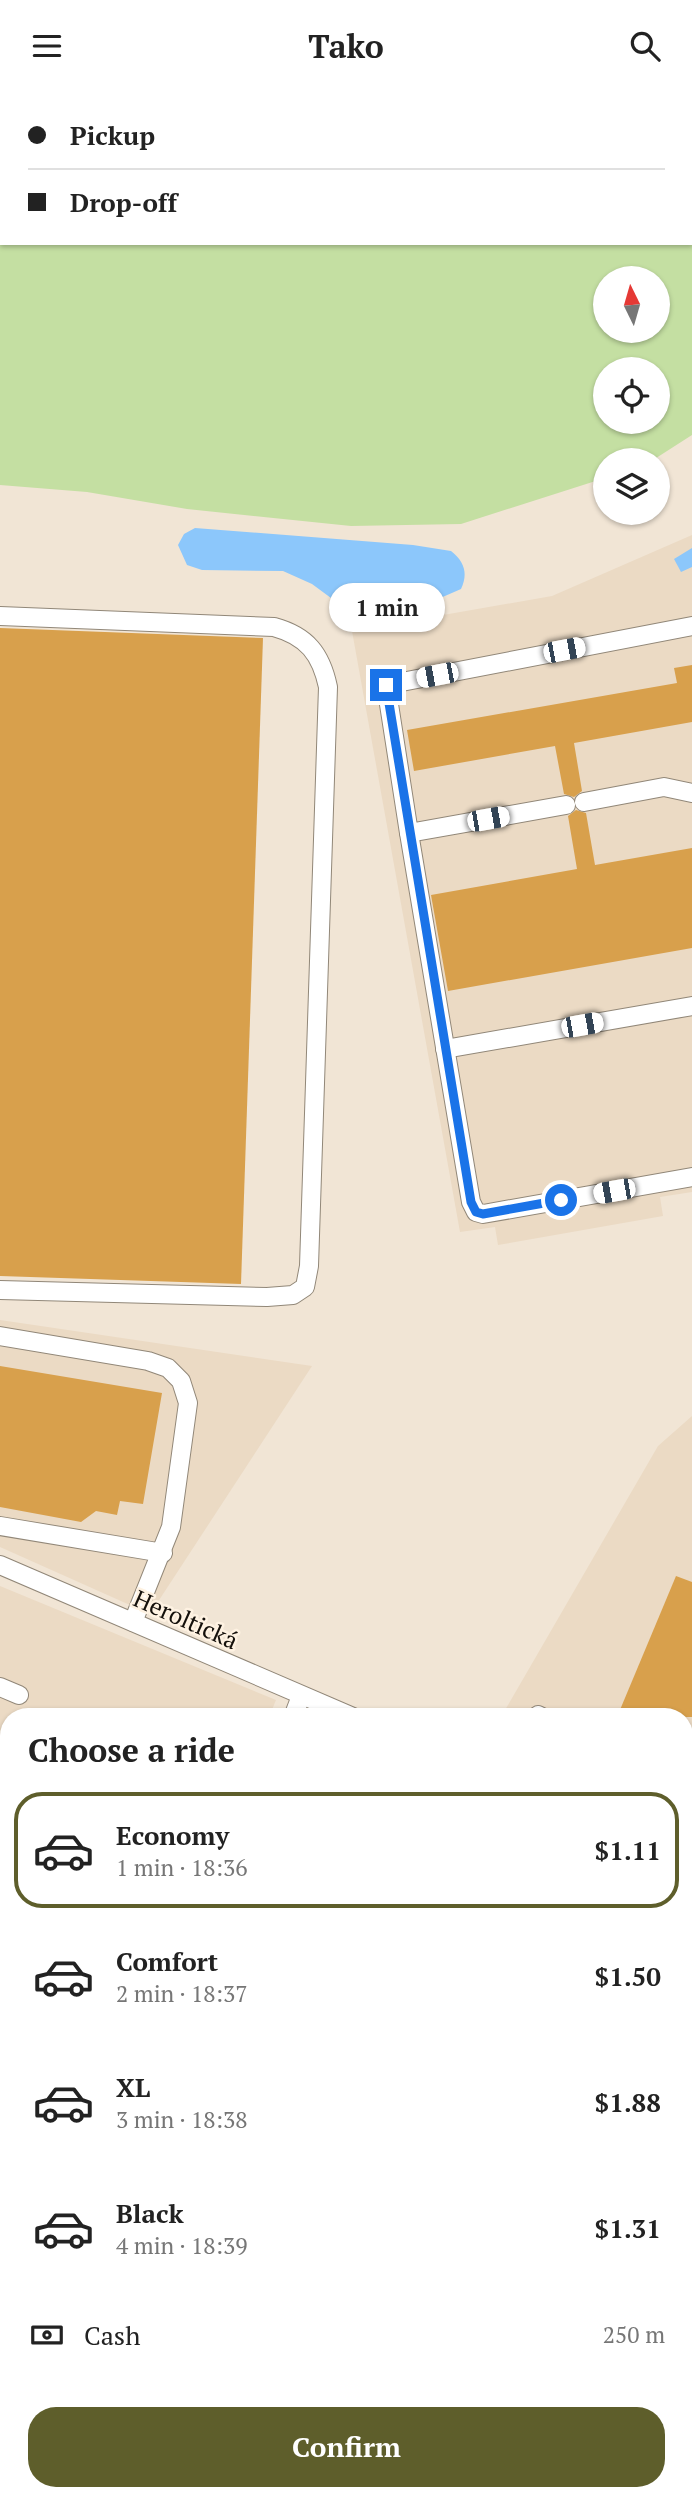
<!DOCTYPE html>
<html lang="en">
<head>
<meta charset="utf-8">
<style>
	body { margin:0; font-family:"PT Serif",serif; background:#f2f2f2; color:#222; height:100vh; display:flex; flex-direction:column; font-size:26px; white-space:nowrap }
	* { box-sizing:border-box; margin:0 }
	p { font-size:23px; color:#767676 }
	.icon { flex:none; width:38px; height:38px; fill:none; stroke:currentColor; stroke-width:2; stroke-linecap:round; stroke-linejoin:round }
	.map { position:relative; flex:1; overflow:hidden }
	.details { position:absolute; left:0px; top:1617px; width:693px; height:793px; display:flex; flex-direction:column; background:#fff; border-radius:28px 28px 0 0; box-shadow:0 2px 5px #0004 }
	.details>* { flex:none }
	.guide { position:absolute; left:0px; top:0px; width:693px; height:154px; box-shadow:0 2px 5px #0004; display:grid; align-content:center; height:154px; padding:0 28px; background:#fff }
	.needle { width:46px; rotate:355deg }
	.fabs { position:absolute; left:593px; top:175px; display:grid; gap:14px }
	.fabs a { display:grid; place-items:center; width:77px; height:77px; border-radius:50%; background:#fff; box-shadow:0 2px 5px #0004; font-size:35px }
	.end { position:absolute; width:32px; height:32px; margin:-16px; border:9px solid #1a73e8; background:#fff; box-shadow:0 0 0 4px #fff }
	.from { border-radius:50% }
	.bubble { position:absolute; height:49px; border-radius:24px; background:#fff; box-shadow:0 2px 5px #0004; font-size:23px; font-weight:800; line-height:49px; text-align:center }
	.car { position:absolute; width:21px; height:42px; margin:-21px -10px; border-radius:9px; box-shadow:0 0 5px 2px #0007; background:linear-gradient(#fff 24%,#345 0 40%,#fff 0 76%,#345 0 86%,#fff 0) }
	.guide b { display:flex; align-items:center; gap:24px; height:66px; font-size:26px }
	.guide b+b { border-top:2px solid #e0e0e0 }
	.guide i { width:18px; height:18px; background:#222 }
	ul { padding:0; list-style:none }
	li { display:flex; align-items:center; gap:21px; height:116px; margin:0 14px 10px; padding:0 14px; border:4px solid transparent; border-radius:28px }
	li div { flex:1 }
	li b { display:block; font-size:26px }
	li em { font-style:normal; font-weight:800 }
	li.active { border-color:#5e5e2b }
	li>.icon { width:63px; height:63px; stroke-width:1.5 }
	h2 { padding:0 28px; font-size:32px; line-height:84px }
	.pay { display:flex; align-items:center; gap:18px; height:77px; padding:0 28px; font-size:26px }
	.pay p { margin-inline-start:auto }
	.primary-button { display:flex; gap:14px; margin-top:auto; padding:14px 28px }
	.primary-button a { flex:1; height:80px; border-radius:28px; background:#5e5e2b; color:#fff; font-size:28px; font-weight:800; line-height:80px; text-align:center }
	header { display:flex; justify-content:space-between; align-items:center; height:91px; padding:0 28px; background:#fff; font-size:32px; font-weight:800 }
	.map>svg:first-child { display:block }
	.built { fill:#ebdac4 }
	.green { fill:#c4dfa2; fill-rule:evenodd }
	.water { fill:#8cc7fb }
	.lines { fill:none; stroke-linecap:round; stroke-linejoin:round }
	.stream { stroke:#8cc7fb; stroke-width:5 }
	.building { fill:#d8a04c }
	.minor-casing { stroke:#918778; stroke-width:20 }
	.minor { stroke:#fff; stroke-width:18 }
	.route { stroke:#1a73e8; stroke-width:9 }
	.labels { text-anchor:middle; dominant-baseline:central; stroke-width:5; stroke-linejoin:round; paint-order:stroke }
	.street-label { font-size:24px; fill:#14100b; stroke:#fef2e2 }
</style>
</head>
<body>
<header><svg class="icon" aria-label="menu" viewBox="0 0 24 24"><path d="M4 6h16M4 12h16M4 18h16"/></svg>Tako<svg class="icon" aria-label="search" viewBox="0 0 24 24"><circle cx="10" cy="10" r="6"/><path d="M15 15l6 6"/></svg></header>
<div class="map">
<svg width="692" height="2409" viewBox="0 0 692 2409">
	<rect width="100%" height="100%" fill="#f1e5d5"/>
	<g class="built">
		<polygon points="692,444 692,1101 660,1106 663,1125 498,1154 495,1136 460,1141 352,540 552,505"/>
		<polygon points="0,1229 312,1275 150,1523 0,1456"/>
		<polygon points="692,1325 692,1749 684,1746 684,1626 501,1626 658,1355"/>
		<polygon points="0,1495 276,1609 269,1626 9,1626 9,2244 0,2265"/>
		<polygon points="684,1818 692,1822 692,2118 684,2119"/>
		<polygon points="26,2401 226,2401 201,2409 27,2409"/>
		<polygon points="230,2401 365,2401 362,2409 233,2409"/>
	</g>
	<path class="green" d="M0,0H692V344L653,369H606L605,387L461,433L351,435L187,418L87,401L0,394ZM2,2H691V152H2ZM606,187H658V240H606ZM606,278H658V331H606Z"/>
	<g class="water">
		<path d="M195,437L413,454L451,460C465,471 468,483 461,498L422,515L356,523L353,513L331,507L312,493L283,480L202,479L187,474L178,454L184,443Z"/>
		<polygon points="692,457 692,476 681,481 674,468"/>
	</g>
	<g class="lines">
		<g class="stream">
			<polyline points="655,0 656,2"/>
			<polyline points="691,44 692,45"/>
		</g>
	</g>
	<g class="building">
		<polygon points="0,537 263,547 241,1193 0,1185"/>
		<polygon points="692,574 692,631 574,652 582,700 574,706 564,703 555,655 414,680 407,639 677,592 674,577"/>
		<polygon points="576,719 586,722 595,774 692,757 692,857 448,900 431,804 577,778 568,725"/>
		<polygon points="0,1275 162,1302 143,1413 120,1410 117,1424 96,1420 81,1431 0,1416"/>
		<polygon points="676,1485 692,1491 692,1626 617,1626"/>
	</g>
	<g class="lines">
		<defs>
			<g id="minor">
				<path d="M0,525L274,536C307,545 321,563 328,596L309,1175L305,1196L293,1204L267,1206L0,1199"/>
				<polyline points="584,711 664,696 692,702"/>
				<polyline points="566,714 409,742 386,594 692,535"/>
				<polyline points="409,742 471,1111 476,1121 483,1123 692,1086"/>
				<polyline points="445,958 692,915"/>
				<polyline points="0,1245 148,1270 168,1277 181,1290 188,1312 171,1436 133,1531"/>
				<polyline points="0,1435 163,1462"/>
				<polyline points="0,1474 353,1626"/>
				<polyline points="0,1596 19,1604"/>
				<polyline points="538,1624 542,1626"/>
				<polyline points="293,1626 301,1605"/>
				<polyline points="684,1688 692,1691"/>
				<polyline points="684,1754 692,1738"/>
				<polyline points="0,1812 9,1816"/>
				<polyline points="684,1845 692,1849"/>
				<polyline points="0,1937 9,1941"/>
				<polyline points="684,1970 692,1973"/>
				<polyline points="684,2051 692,2041"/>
				<polyline points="2,2409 9,2376"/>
			</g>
		</defs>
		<use href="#minor" class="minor-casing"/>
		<use href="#minor" class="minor"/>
	</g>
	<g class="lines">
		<polyline class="route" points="386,594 471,1111 476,1121 483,1123 561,1109"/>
	</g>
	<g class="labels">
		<g class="street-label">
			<text transform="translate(186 1528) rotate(24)">Heroltická</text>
		</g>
	</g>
</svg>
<div class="fabs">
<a><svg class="needle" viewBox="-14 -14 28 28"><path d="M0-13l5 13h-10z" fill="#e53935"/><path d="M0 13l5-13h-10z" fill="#767676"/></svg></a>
<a><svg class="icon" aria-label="locate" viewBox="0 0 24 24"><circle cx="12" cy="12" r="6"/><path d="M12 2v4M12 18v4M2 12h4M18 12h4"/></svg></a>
<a><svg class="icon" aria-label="layers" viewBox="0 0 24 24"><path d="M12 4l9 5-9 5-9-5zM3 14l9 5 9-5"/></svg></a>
</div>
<i class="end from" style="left:561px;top:1109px"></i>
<i class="end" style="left:386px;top:594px"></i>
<div class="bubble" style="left:329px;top:492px;width:116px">1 min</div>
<i class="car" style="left:564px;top:559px;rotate:79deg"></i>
<i class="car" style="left:437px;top:584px;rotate:259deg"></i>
<i class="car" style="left:488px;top:728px;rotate:80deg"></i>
<i class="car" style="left:582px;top:934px;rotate:80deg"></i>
<i class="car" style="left:614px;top:1100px;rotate:260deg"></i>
<div class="guide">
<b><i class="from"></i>Pickup</b>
<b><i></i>Drop-off</b>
</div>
<section class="details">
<h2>Choose a ride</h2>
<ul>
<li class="active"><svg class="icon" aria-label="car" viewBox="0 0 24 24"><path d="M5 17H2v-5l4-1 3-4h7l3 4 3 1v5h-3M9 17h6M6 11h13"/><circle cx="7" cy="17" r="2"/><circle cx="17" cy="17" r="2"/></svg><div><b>Economy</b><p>1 min · 18:36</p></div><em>$1.11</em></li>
<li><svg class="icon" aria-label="car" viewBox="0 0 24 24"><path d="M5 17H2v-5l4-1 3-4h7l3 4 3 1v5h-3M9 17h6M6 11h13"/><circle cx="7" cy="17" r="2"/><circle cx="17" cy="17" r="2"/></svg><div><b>Comfort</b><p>2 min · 18:37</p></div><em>$1.50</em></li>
<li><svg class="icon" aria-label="car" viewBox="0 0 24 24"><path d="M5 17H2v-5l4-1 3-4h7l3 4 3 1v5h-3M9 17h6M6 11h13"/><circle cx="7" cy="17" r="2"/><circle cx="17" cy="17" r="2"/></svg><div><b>XL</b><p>3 min · 18:38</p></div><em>$1.88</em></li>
<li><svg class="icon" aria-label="car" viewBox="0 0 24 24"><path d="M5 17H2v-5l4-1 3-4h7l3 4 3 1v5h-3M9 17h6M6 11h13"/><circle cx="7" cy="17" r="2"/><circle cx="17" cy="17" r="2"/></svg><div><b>Black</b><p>4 min · 18:39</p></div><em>$1.31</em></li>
</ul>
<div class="pay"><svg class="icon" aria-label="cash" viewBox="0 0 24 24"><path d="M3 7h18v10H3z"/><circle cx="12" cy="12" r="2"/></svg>Cash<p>250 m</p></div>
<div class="primary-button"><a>Confirm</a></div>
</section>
</div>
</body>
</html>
